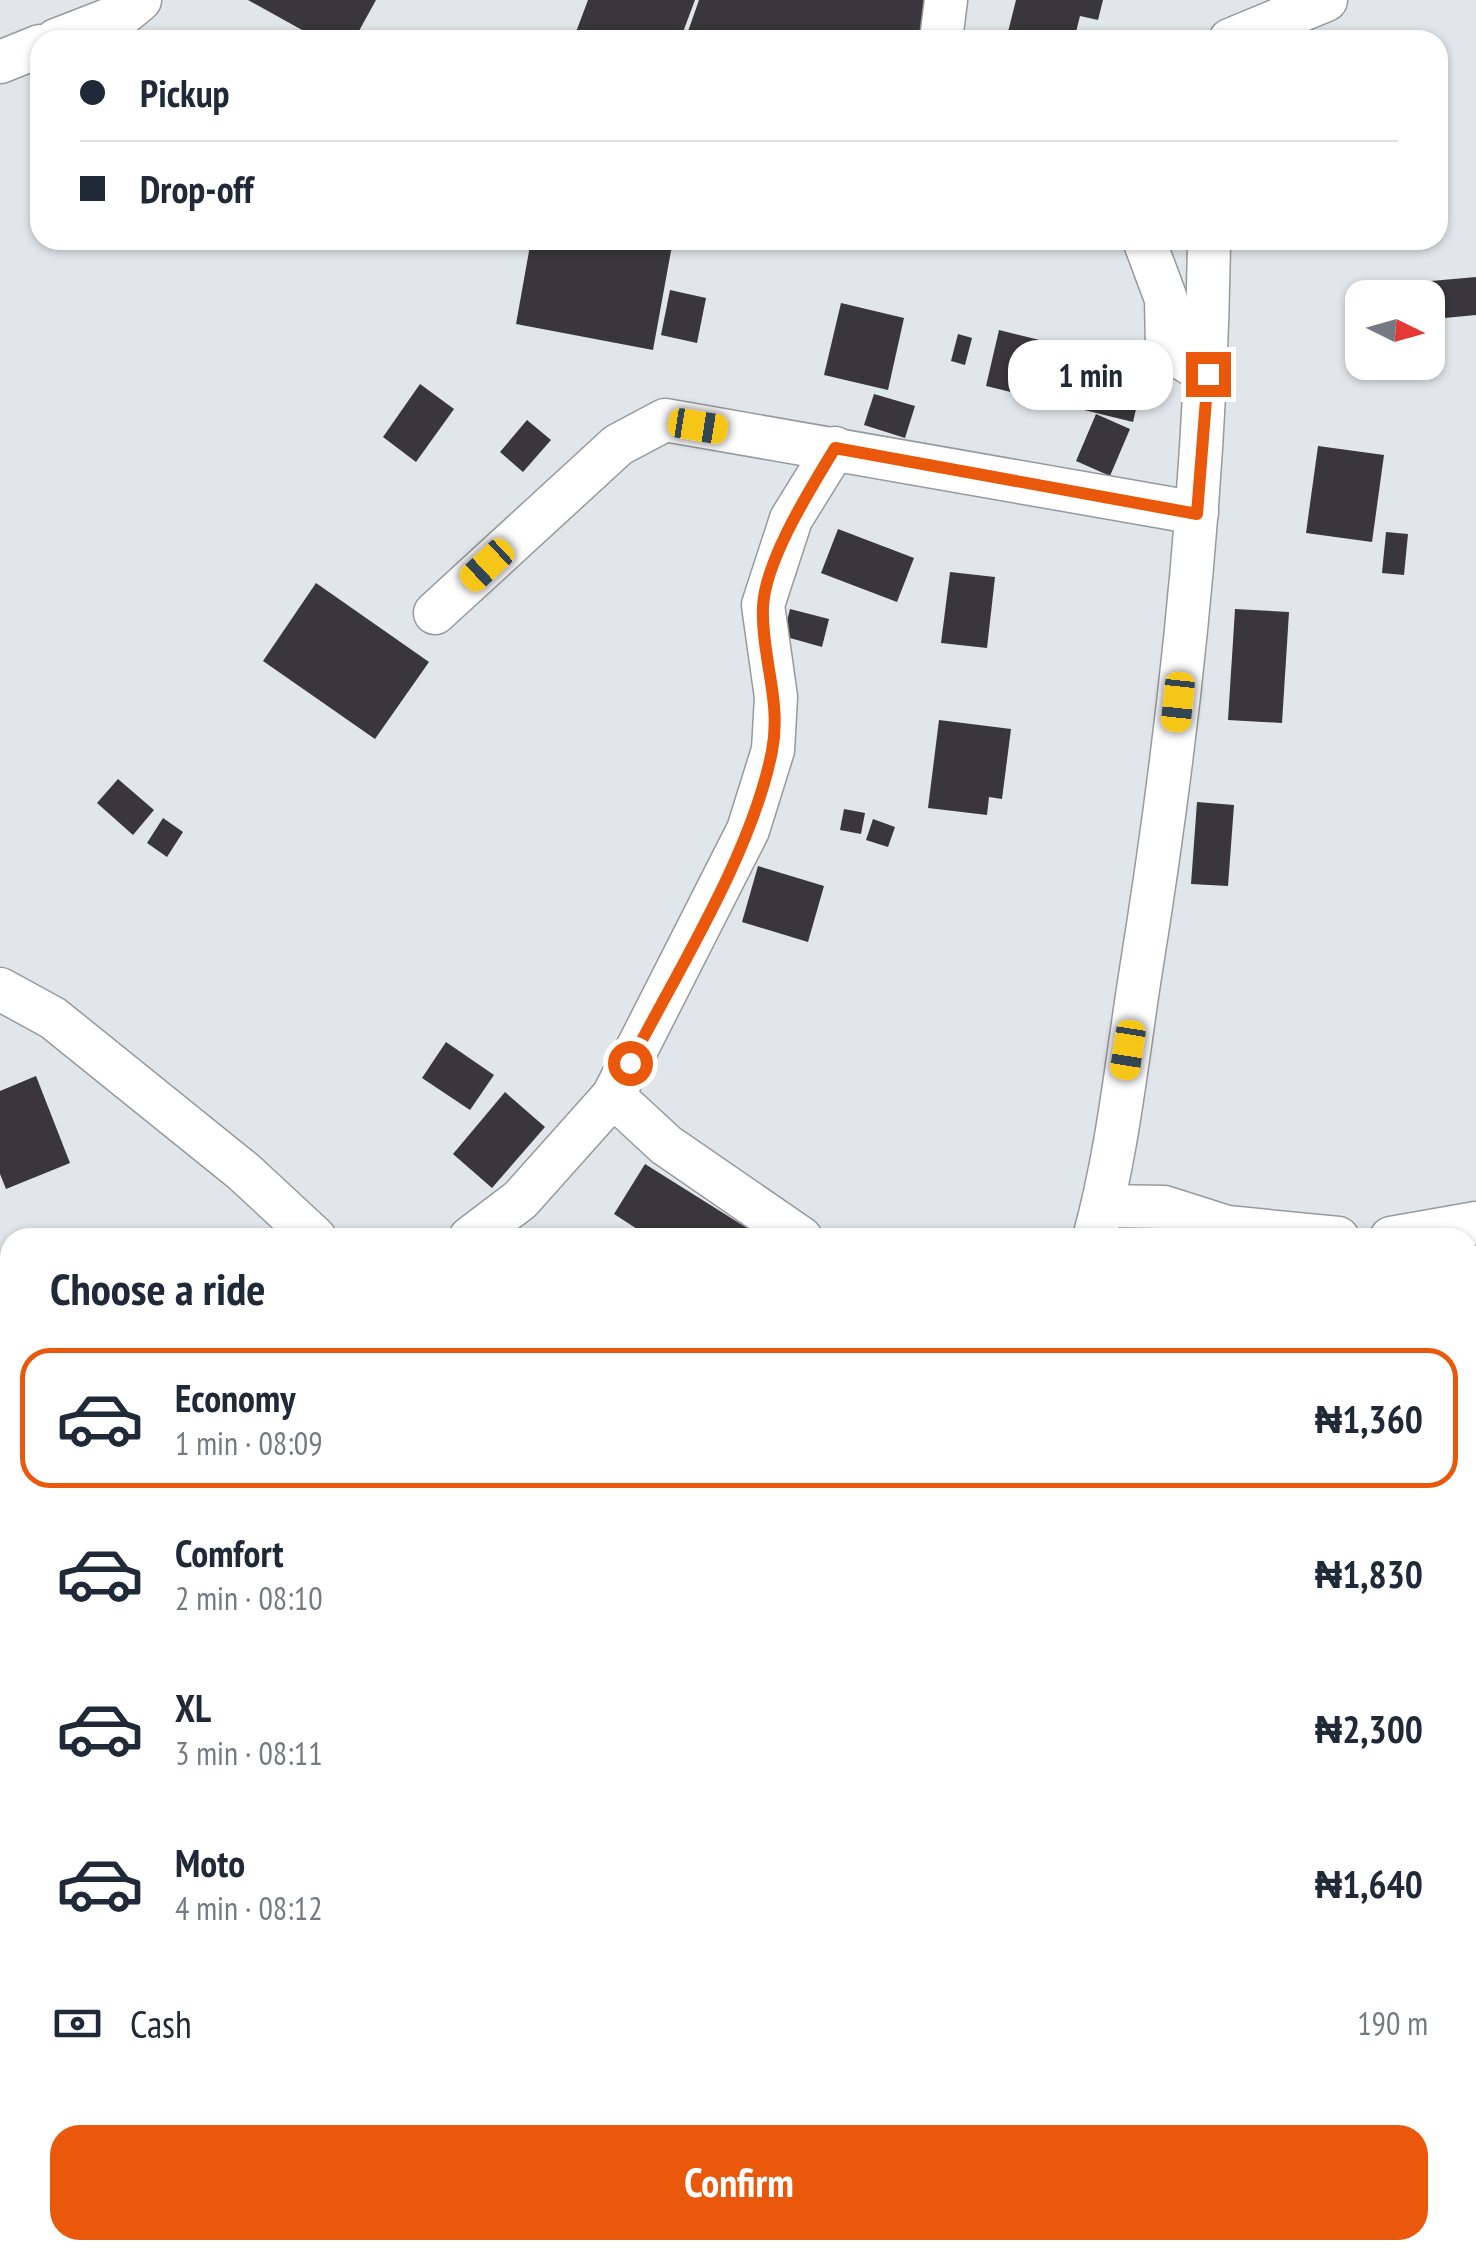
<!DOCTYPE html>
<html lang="en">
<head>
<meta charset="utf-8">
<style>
	body { margin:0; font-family:"PT Sans Narrow",sans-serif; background:#f2f2f3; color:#1f2937; height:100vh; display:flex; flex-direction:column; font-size:38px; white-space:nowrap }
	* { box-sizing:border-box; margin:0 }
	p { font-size:32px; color:#747a83 }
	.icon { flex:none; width:55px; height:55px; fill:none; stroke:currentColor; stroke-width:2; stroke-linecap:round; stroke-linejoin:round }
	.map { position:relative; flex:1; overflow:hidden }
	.side { position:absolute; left:0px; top:1228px; width:1478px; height:1032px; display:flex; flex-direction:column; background:#fff; border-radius:30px 30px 0 0; box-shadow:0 2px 8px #0004 }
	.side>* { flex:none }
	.top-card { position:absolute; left:30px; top:30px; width:1418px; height:220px; border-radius:30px; box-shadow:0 2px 8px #0004; display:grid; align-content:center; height:220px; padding:0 50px; background:#fff }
	.needle { width:65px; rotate:95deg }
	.buttons { position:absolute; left:1345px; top:280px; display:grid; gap:20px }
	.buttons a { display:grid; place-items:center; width:100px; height:100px; border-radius:20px; background:#fff; box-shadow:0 2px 8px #0004; font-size:50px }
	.end { position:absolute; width:45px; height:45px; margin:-22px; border:12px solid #ea580c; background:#fff; box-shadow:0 0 0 5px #fff }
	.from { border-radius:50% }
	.bubble { position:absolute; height:70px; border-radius:30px; background:#fff; box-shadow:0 2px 8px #0004; font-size:32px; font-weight:800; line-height:70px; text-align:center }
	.car { position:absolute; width:30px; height:60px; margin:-30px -15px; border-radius:12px; box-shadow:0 0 8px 2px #0007; background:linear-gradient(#f5c518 24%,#345 0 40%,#f5c518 0 76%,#345 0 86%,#f5c518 0) }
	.top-card b { display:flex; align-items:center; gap:35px; height:95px; font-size:38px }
	.top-card b+b { border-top:2px solid #e0e1e3 }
	.top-card i { width:25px; height:25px; background:#1f2937 }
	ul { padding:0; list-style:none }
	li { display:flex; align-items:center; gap:30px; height:140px; margin:0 20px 15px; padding:0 30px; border:5px solid transparent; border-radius:30px }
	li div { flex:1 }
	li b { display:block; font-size:38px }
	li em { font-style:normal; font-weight:800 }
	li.current { border-color:#ea580c }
	li>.icon { width:90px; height:90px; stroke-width:1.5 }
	h2 { padding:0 50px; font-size:45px; line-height:120px }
	.pay { display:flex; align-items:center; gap:25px; height:110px; padding:0 50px; font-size:38px }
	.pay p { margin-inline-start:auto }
	.button { display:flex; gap:20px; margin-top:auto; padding:20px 50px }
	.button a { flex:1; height:115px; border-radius:30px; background:#ea580c; color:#fff; font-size:40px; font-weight:800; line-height:115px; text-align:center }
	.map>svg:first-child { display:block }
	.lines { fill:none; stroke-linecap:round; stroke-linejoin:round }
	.stream { stroke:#3d95a2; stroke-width:12 }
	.river { stroke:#3d95a2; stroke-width:72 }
	.building { fill:#39373b }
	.minor-casing { stroke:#969a9f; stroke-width:45 }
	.minor { stroke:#fff; stroke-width:42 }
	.route { stroke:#ea580c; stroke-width:12 }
</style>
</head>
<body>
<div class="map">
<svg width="1476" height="2258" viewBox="0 0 1476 2258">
	<rect width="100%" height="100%" fill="#e1e6ea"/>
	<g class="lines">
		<polyline class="stream" points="659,2258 659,2250"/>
		<g class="river">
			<polyline points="0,1624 10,1633"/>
			<polyline points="1468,2230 1476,2234"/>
			<polyline points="898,2250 914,2258"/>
			<polyline points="1326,2258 1348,2250"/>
		</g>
	</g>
	<g class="building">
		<polygon points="248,0 376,0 354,40 320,40"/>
		<polygon points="588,0 695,0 680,40 573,40"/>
		<polygon points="699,0 931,0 917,40 685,40"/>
		<polygon points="1016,0 1103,0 1098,20 1080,16 1074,40 1006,40"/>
		<polygon points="531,240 590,240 633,248 635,240 673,240 653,350 516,324"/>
		<polygon points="1476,277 1476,315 1434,319 1431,281"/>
		<polygon points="670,290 706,298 697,343 661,335"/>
		<polygon points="841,303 904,318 888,390 824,375"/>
		<polygon points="999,330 1146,366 1133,422 986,386"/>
		<polygon points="958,334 972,338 965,365 951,361"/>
		<polygon points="420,384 454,409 416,462 383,437"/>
		<polygon points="874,394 915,406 905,438 864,425"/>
		<polygon points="1096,414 1130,429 1110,476 1076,461"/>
		<polygon points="527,420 551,440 523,472 500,452"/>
		<polygon points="1318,446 1384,455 1372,542 1306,533"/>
		<polygon points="838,529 914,558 897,602 821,573"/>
		<polygon points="1386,532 1408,534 1404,575 1382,573"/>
		<polygon points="950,572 995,577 987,648 941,643"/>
		<polygon points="316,583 429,662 375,739 263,661"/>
		<polygon points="790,609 829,619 822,647 783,636"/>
		<polygon points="1235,609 1289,612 1282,723 1228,720"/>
		<polygon points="939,720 1011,729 1002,799 989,797 987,815 928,808"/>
		<polygon points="118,779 154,810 133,835 97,803"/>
		<polygon points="1197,802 1234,805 1228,886 1191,884"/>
		<polygon points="844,809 865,813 861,834 840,830"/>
		<polygon points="163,818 183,832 167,857 147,843"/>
		<polygon points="873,819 895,827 888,847 866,840"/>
		<polygon points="758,866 824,886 808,942 742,922"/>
		<polygon points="446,1042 494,1075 470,1110 422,1078"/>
		<polygon points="36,1076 70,1163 6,1189 0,1174 0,1091"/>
		<polygon points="505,1092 545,1127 492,1188 453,1154"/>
		<polygon points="645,1164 763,1238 651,1238 614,1214"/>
	</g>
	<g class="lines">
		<defs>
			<g id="minor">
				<polyline points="56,40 123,14 140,0"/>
				<polyline points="941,40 946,0"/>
				<polyline points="1230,40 1326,0"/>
				<polyline points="0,62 40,46"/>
				<polyline points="1144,240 1166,299 1167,349 1207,374"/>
				<polyline points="435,613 618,445 665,420 1197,513"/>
				<polyline points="0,989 53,1018 244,1172 315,1238"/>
				<polyline points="613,1096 666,1145 801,1238"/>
				<polyline points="1103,1206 1164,1207 1227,1227 1338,1238"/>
				<polyline points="470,1238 520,1200 613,1096 748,830 773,750 776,697 763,605 791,519 835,448"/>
				<path d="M1094,1238C1118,1151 1127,1058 1141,970C1180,728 1206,485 1209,240"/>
				<polyline points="1391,1238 1476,1223"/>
				<polyline points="1468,1535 1476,1540"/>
			</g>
		</defs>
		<use href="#minor" class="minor-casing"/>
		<use href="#minor" class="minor"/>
	</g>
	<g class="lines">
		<path class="route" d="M630,1063C678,970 752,853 772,751C782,701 761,656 763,607C765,560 811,488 835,448L1197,514L1208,374"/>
	</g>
</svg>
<div class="buttons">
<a><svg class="needle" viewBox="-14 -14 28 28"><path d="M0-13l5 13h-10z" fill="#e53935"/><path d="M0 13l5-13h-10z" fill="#747a83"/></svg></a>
</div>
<i class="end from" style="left:630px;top:1063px"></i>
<i class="end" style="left:1208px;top:374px"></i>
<div class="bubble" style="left:1008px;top:340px;width:165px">1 min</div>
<i class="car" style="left:698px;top:426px;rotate:99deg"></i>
<i class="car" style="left:487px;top:565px;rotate:227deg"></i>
<i class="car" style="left:1178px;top:702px;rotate:186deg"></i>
<i class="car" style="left:1128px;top:1050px;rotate:189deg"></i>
<div class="top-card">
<b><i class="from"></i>Pickup</b>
<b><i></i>Drop-off</b>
</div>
<section class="side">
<h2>Choose a ride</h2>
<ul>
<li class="current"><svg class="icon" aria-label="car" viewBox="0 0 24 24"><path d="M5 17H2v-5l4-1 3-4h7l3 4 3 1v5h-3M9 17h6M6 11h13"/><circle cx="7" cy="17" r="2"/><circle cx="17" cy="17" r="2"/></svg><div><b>Economy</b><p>1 min · 08:09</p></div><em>₦1,360</em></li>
<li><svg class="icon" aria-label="car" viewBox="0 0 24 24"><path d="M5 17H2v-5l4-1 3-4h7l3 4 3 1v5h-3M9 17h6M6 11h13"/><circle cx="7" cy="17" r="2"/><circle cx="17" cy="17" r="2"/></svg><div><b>Comfort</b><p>2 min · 08:10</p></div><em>₦1,830</em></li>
<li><svg class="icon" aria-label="car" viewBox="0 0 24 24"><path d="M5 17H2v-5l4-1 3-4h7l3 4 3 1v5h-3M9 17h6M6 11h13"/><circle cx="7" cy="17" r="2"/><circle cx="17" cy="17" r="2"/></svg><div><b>XL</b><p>3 min · 08:11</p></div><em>₦2,300</em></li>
<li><svg class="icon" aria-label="car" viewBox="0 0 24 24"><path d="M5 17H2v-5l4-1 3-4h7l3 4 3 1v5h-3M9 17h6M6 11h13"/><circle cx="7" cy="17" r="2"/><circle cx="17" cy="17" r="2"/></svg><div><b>Moto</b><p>4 min · 08:12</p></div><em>₦1,640</em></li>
</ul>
<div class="pay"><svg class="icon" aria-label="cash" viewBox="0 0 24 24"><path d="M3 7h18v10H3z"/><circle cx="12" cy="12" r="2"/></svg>Cash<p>190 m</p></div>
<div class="button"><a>Confirm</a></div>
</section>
</div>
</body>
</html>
